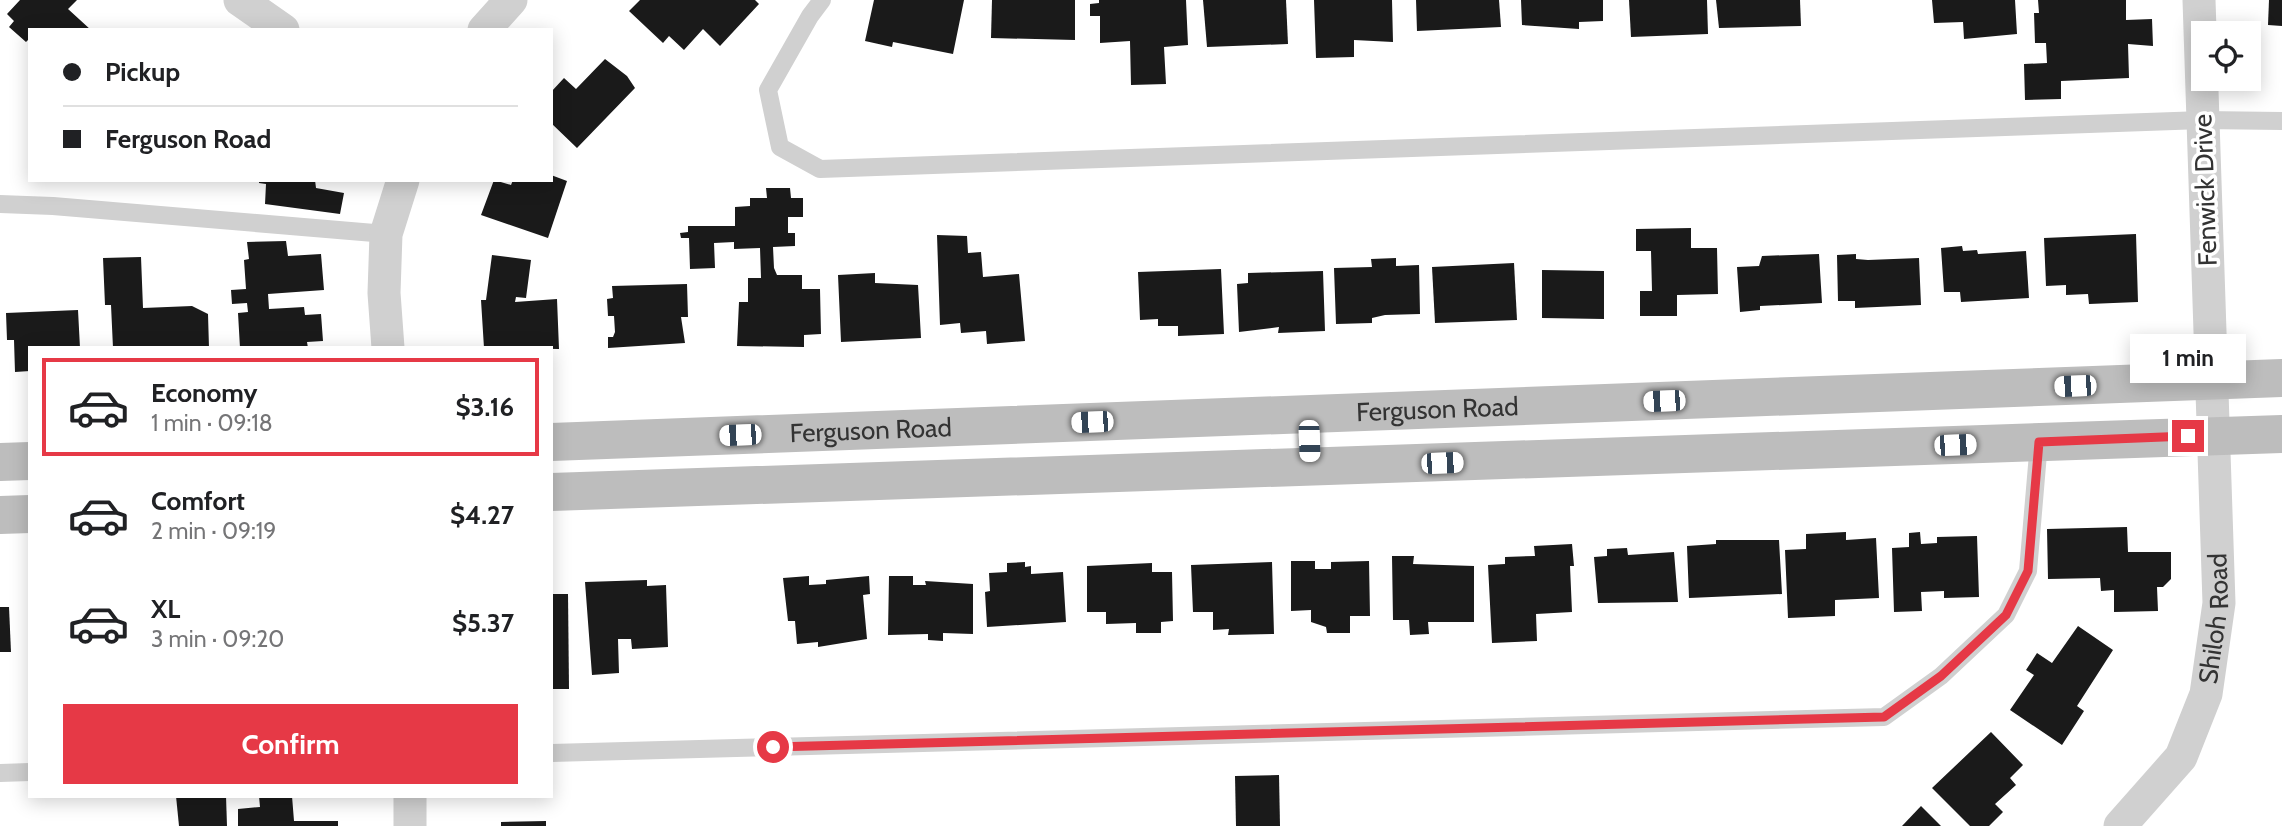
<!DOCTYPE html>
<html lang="en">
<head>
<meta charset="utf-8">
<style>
	body { margin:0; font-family:Cabin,sans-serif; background:#f6f6f6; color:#202124; height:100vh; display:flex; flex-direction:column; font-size:26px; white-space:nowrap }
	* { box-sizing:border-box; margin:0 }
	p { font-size:23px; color:#757577 }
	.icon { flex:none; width:38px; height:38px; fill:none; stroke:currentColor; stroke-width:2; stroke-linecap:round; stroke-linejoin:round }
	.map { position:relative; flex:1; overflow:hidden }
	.panel { position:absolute; left:28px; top:346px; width:525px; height:452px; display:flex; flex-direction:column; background:#fff; border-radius:0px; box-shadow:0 4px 18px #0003 }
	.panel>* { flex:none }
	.banner { position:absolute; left:28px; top:28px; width:525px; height:154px; border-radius:0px; box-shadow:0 4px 18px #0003; display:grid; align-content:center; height:154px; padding:0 35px; background:#fff }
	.buttons { position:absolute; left:2191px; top:21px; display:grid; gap:14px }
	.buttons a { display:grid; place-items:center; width:70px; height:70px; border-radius:0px; background:#fff; box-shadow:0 4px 18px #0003; font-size:35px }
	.end { position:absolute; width:32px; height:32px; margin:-16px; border:9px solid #e63946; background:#fff; box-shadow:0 0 0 4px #fff }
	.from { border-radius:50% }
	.bubble { position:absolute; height:49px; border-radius:0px; background:#fff; box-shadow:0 4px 18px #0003; font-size:23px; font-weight:700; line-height:49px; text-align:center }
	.car { position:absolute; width:21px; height:42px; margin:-21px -10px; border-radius:9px; box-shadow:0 0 5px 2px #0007; background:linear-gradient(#fff 24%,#345 0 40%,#fff 0 76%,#345 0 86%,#fff 0) }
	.banner b { display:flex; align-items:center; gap:24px; height:66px; font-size:26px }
	.banner b+b { border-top:2px solid #e0e0e0 }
	.banner i { width:18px; height:18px; background:#202124 }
	ul { padding:12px 0 0; list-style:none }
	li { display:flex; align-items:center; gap:21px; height:98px; margin:0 14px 10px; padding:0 21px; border:4px solid transparent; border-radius:0px }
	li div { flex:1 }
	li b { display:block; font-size:26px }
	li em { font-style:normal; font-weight:700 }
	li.on { border-color:#e63946 }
	li>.icon { width:63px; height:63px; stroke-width:1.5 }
	.primary-button { display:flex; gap:14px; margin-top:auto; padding:14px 35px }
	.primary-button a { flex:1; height:80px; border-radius:0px; background:#e63946; color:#fff; font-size:28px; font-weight:700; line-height:80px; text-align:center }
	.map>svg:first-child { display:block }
	.building { fill:#1a1a1a }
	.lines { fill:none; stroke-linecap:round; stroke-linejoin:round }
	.service { stroke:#d0d0d0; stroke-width:18 }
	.minor { stroke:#d0d0d0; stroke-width:33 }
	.secondary { stroke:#bdbdbd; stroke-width:38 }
	.route { stroke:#e63946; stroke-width:9 }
	.labels { text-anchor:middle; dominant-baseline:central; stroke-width:7; stroke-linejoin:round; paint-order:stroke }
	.street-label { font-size:26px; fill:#333; stroke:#fff }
</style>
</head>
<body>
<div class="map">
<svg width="2282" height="826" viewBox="0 0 2282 826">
	<rect width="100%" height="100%" fill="#fff"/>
	<g class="building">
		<polygon points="20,0 77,0 68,9 91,30 30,30 30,38 26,42 9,27 14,21 7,14"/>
		<polygon points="640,0 755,0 759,4 720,46 703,29 684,50 669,36 663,43 629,11"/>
		<polygon points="874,0 964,0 953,54 893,42 892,47 865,41"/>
		<polygon points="992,0 1075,0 1075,40 991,38"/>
		<polygon points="1099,0 1186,0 1188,45 1164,47 1166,84 1131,85 1130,41 1100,43 1100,16 1090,16 1090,4 1099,3"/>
		<polygon points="1203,0 1286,0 1288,44 1207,47"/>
		<polygon points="1314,0 1392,0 1393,42 1354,40 1354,57 1316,58"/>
		<polygon points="1416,0 1499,0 1501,27 1417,31"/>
		<polygon points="1521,0 1603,0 1603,21 1579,22 1579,29 1522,25"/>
		<polygon points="1629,0 1707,0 1708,34 1631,37"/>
		<polygon points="1716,0 1800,0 1801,26 1719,28"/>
		<polygon points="1932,0 2015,0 2017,34 1964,39 1963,22 1934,23"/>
		<polygon points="2038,0 2126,0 2126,20 2152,19 2153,46 2128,44 2129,78 2061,81 2061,99 2025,100 2024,64 2047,63 2046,43 2035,43 2034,13 2039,13"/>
		<polygon points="2269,0 2282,0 2282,26 2268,25"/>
		<polygon points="605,59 627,76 635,88 577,148 551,123 551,92 564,78 576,89"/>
		<polygon points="551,175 567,181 548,238 481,215 494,180 511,185 513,180 551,180"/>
		<polygon points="259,180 315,180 316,188 344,193 340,214 265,204 266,184 259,183"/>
		<polygon points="766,188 790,188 791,198 803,198 803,217 788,217 788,233 795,233 795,246 773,247 774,268 777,275 802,275 802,289 820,289 821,334 804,335 804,347 737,346 739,302 748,302 748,278 761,278 760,248 734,249 734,242 714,243 715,268 690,269 689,238 681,238 680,233 688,232 688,226 735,226 735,207 750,206 750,198 767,198"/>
		<polygon points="1691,228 1691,248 1717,248 1718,294 1677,295 1677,316 1640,316 1640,291 1652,291 1651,251 1636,251 1636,229"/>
		<polygon points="2136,234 2138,302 2089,304 2088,294 2066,295 2066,285 2046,286 2044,238"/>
		<polygon points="937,235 967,236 968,253 981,252 983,277 1019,274 1025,341 987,344 986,331 961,333 960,323 940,325"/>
		<polygon points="286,241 288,256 321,254 324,290 268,294 269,309 304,307 305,315 321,314 323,341 307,342 308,348 240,348 238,313 248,312 247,303 232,304 231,290 246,289 244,260 249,259 247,242"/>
		<polygon points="1962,246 1963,251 1977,250 1978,254 2026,251 2029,298 1961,302 1960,292 1944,292 1941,248"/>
		<polygon points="1819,254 1822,303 1760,306 1760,310 1740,312 1737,267 1759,266 1762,256"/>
		<polygon points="1856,254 1856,259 1868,260 1919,258 1921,305 1855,308 1855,301 1838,301 1837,255"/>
		<polygon points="492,255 531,260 526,298 516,297 515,302 557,299 559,349 484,348 481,300 486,300"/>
		<polygon points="141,257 143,308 192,306 208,314 209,348 113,348 111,305 105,305 103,258"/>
		<polygon points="1396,258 1396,266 1419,265 1420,314 1385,315 1372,318 1372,323 1336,324 1334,268 1372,267 1371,259"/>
		<polygon points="1514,263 1517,320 1435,323 1432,267"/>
		<polygon points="1221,269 1224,334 1178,336 1178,326 1158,326 1158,319 1140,320 1138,272"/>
		<polygon points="1542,270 1604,271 1604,319 1542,318"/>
		<polygon points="1323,271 1325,331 1278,333 1279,327 1239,332 1237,284 1248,283 1248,273"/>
		<polygon points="875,273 875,283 918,285 921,338 841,342 838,275"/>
		<polygon points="687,284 688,317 681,317 685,343 608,348 608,337 613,337 615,332 614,316 608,316 607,299 613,298 612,286"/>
		<polygon points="78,310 80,348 30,348 30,371 15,372 14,340 7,340 6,313"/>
		<polygon points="2127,527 2128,552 2171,552 2171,579 2163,587 2157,587 2158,611 2114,612 2114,590 2101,591 2100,578 2048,579 2047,529"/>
		<polygon points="1846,532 1846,540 1876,538 1879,598 1835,600 1835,616 1788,618 1785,550 1806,549 1806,534"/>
		<polygon points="1920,532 1921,544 1937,543 1937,537 1977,536 1979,597 1944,598 1944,591 1921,592 1922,611 1894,612 1892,548 1909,547 1909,533"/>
		<polygon points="1716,540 1779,540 1782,594 1689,598 1687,546 1716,544"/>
		<polygon points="1572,544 1574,566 1570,566 1572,612 1536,614 1537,641 1492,643 1488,565 1505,564 1505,557 1535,556 1534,546"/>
		<polygon points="1627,548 1628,555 1674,552 1678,602 1598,603 1594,557 1607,556 1607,549"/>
		<polygon points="1392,556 1414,556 1413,564 1474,566 1474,622 1428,622 1429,634 1410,635 1409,620 1393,620"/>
		<polygon points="1291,561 1315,561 1315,569 1331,569 1331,562 1369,561 1370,616 1350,616 1350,633 1327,633 1326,627 1311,622 1311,610 1291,611"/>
		<polygon points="1025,562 1025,567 1031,566 1031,574 1063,572 1066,622 987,627 985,592 990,591 989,573 1007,572 1007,563"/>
		<polygon points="1272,562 1274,634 1228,635 1229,629 1213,630 1213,612 1193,612 1191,565"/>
		<polygon points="1152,563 1152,572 1172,572 1173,621 1161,622 1161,633 1136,633 1136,623 1106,624 1106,612 1087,612 1087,566"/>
		<polygon points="809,576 809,585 826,584 826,580 869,576 870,594 863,595 867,639 818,647 818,642 797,644 795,621 788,621 783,578"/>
		<polygon points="889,576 913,576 913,585 926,585 925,581 973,584 973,634 943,633 943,641 928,640 928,634 888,635"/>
		<polygon points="647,580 647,586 666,585 668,647 632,649 631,639 618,639 619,673 592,675 585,582"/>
		<polygon points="551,594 568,594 569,689 551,689"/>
		<polygon points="0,607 9,607 11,652 0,652"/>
		<polygon points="2078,626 2113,650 2077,706 2084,711 2062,745 2010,710 2034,675 2026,670 2037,653 2052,663"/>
		<polygon points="1991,732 2023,765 2010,778 2016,785 1995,804 2003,812 1989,826 1970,826 1932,788"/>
		<polygon points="1279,775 1280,826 1236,826 1235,776"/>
		<polygon points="176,796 226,796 227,826 179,826"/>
		<polygon points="259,796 292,796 294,821 338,821 338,826 238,826 238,809 260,807"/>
		<polygon points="1921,806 1941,826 1902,826"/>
		<polygon points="546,821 546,826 501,826 501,822"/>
	</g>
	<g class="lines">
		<g class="service">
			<polyline points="822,0 810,16 768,90 780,147 820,169 2203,120 2282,121"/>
			<polyline points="0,204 53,206 386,234"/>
			<polyline points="551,753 1884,717 1941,676 2006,615 2028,571 2039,442"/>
			<polyline points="0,773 30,772"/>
		</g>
		<g class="minor">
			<polyline points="240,0 283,30"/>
			<polyline points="484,30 511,0"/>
			<polyline points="388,348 384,293 386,234 403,180"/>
			<polyline points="410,796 410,826"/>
			<path id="s1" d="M2120,826L2181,757L2206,694L2219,603L2199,0"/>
		</g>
		<g class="secondary">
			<path id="s2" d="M551,442L2282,378"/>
			<polyline points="0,462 30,461"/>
			<polyline points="551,492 2282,434"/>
			<polyline points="0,515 30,514"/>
		</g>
	</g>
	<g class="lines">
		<polyline class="route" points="773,747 1884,717 1941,676 2006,615 2028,571 2039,442 2188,436"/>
	</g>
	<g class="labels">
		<g class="street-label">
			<text transform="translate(2205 190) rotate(-92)">Fenwick Drive</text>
			<text stroke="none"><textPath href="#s2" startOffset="887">Ferguson Road</textPath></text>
			<text stroke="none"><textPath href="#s2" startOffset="320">Ferguson Road</textPath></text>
			<text stroke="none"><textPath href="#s1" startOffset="236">Shiloh Road</textPath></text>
		</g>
	</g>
</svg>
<div class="buttons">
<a><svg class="icon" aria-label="locate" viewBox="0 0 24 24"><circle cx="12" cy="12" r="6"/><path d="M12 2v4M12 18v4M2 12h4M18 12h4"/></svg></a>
</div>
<i class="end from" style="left:773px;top:747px"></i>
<i class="end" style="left:2188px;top:436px"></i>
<div class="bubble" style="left:2130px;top:334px;width:116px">1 min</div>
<i class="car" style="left:2075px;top:386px;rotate:268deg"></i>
<i class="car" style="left:1664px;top:401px;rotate:268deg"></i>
<i class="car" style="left:1092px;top:422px;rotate:268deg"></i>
<i class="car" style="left:740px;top:435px;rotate:268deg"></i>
<i class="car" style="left:1309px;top:441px;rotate:178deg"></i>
<i class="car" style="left:1955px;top:445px;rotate:88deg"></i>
<i class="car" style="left:1442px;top:463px;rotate:88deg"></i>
<div class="banner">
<b><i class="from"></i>Pickup</b>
<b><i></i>Ferguson Road</b>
</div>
<section class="panel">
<ul>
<li class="on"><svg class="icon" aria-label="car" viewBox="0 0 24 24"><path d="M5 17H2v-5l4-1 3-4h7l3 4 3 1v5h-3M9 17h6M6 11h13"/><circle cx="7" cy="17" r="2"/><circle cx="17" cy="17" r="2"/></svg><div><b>Economy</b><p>1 min · 09:18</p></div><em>$3.16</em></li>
<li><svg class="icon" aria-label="car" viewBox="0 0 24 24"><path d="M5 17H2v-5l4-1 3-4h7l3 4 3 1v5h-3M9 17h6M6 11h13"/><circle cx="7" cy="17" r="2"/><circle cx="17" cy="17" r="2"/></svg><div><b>Comfort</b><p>2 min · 09:19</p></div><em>$4.27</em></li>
<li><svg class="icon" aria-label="car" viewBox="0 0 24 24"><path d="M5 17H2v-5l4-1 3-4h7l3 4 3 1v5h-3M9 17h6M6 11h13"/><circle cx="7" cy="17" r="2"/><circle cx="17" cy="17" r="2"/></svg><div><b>XL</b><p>3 min · 09:20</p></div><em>$5.37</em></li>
</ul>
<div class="primary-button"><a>Confirm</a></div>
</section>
</div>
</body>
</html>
